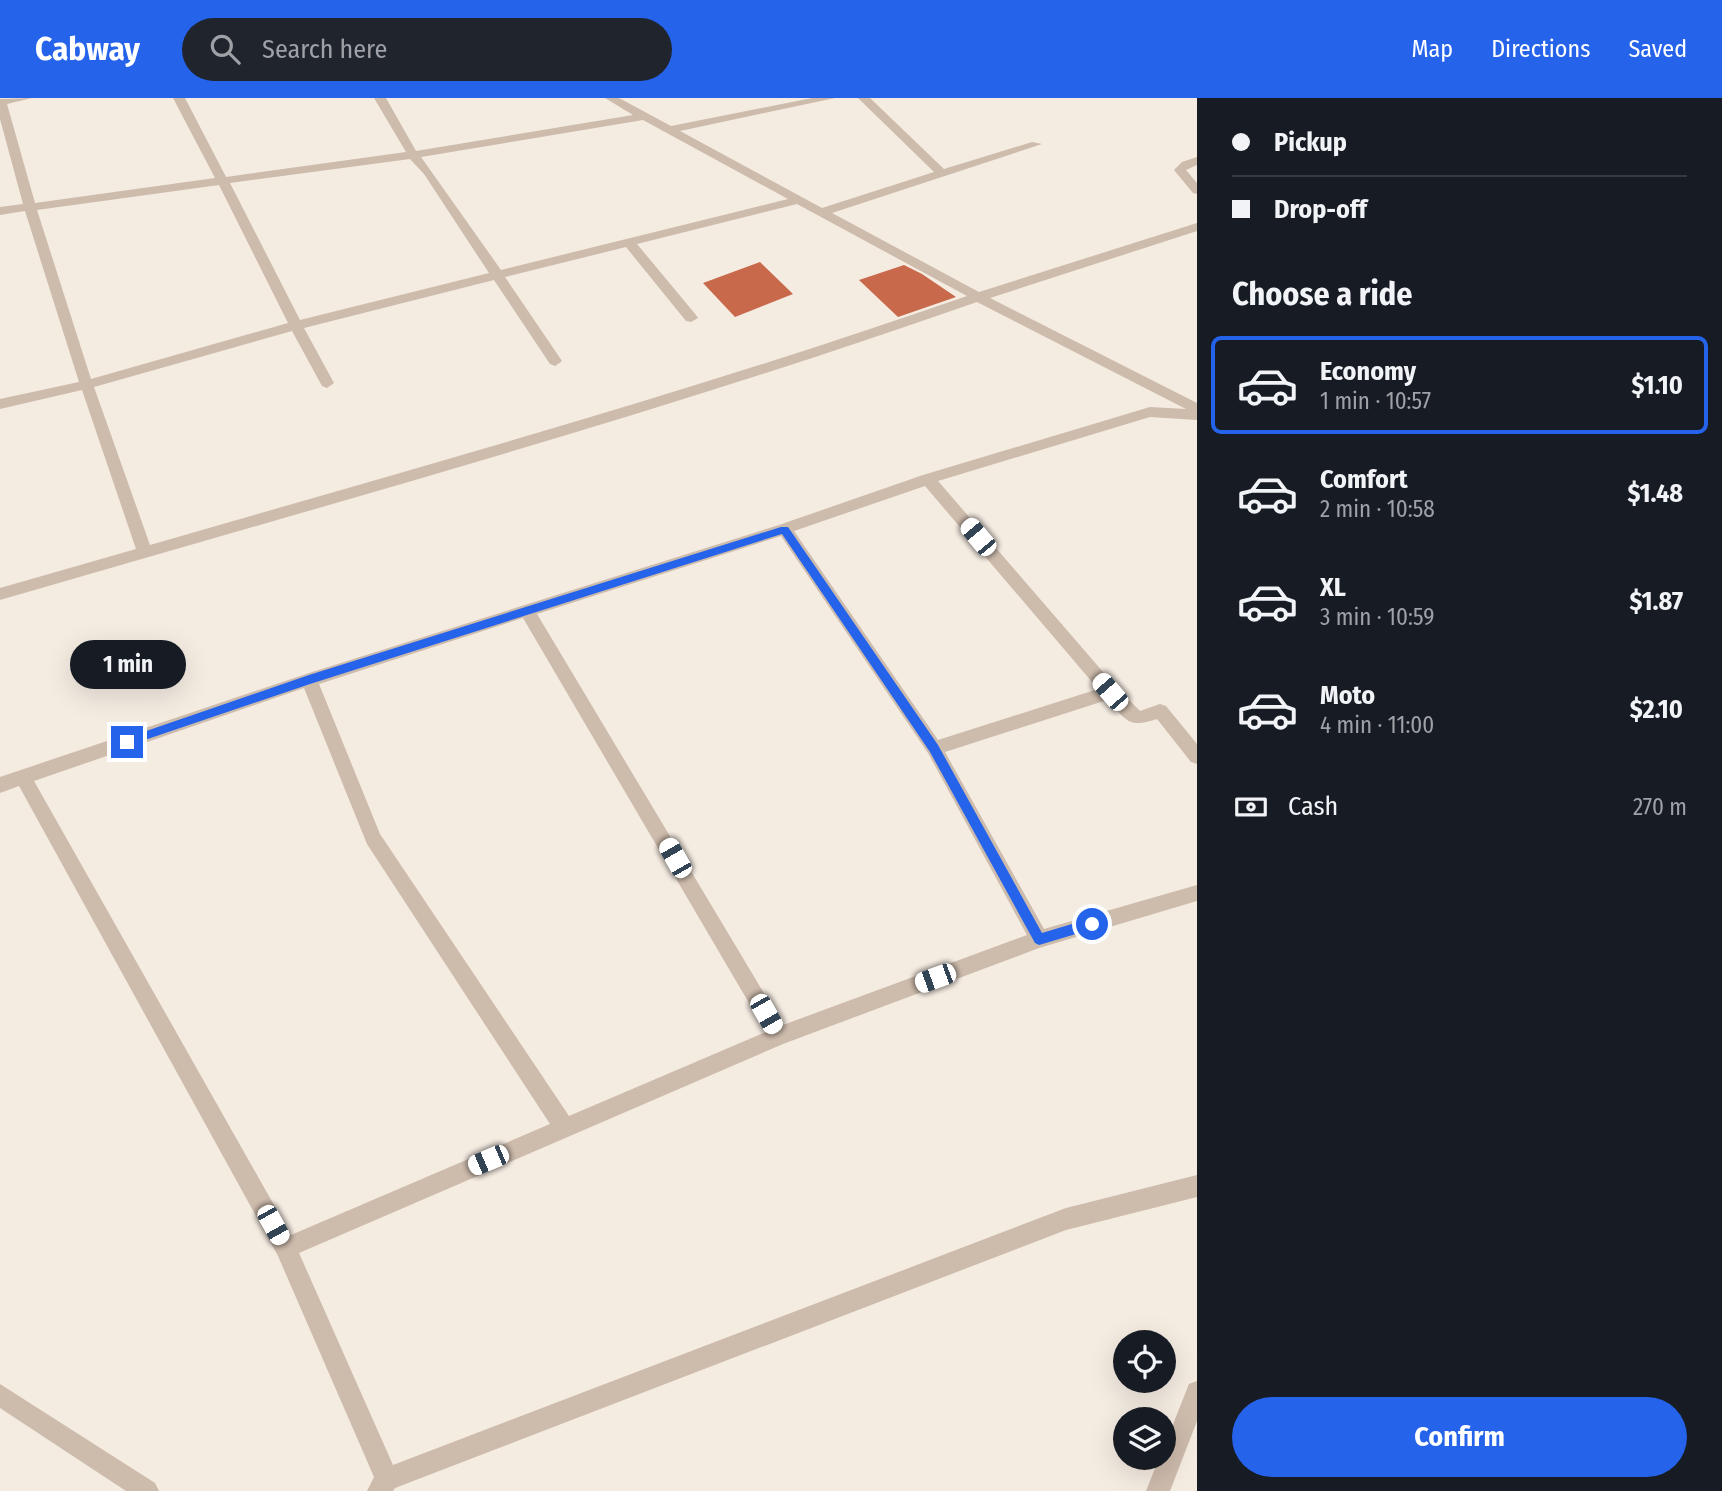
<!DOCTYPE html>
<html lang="en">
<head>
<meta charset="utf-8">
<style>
	body { margin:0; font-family:"Fira Sans Condensed",sans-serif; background:#20242c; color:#f1f3f6; height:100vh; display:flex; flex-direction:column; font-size:26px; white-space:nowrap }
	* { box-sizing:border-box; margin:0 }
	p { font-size:23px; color:#9ea1a6 }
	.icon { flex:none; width:38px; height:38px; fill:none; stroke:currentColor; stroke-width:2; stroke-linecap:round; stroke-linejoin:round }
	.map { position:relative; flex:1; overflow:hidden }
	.sheet { display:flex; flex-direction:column; background:#171b24; width:525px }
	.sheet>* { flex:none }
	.hud { display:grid; align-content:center; height:154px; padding:0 35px; background:#171b24 }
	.buttons { position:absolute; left:1113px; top:1232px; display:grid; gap:14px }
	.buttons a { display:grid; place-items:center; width:63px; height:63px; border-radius:50%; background:#171b24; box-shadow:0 7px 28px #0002; font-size:35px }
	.end { position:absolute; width:32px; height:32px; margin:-16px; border:9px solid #2563eb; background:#fff; box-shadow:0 0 0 4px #fff }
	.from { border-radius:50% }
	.bubble { position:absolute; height:49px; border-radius:24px; background:#171b24; box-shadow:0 7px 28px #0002; font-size:23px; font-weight:700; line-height:49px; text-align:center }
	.car { position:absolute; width:21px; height:42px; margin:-21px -10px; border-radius:9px; box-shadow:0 0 5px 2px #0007; background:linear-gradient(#fff 24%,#345 0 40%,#fff 0 76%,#345 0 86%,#fff 0) }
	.hud b { display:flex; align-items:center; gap:24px; height:66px; font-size:26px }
	.hud b+b { border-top:2px solid #363941 }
	.hud i { width:18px; height:18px; background:#f1f3f6 }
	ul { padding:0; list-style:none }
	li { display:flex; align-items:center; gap:21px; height:98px; margin:0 14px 10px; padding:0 21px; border:4px solid transparent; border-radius:10px }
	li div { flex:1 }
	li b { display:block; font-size:26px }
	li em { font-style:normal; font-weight:700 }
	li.on { border-color:#2563eb }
	li>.icon { width:63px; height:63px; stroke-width:1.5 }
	h2 { padding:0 35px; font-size:32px; line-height:84px }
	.pay { display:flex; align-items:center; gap:18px; height:77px; padding:0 35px; font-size:26px }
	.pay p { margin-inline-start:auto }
	.cta { display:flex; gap:14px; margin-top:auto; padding:14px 35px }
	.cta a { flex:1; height:80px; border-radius:42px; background:#2563eb; color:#fff; font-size:28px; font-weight:700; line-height:80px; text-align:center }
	header { display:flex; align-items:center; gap:42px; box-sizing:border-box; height:98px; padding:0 35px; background:#2563eb; color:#fff }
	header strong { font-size:33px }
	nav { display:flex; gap:38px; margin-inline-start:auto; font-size:24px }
	.search { width:490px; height:63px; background:#20242c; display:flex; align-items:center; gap:18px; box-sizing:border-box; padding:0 24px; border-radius:38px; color:#9ea1a6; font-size:26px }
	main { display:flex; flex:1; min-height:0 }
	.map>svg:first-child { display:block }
	.building { fill:#c8694b }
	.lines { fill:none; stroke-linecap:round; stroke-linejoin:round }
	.street { fill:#cdbbac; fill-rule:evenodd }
	.route { fill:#2563eb }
</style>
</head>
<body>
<header>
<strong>Cabway</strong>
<div class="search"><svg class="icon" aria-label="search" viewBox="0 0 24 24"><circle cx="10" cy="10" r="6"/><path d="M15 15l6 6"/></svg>Search here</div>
<nav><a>Map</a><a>Directions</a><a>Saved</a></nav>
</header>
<main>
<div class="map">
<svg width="1197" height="1393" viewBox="0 0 1197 1393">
	<rect width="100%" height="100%" fill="#f4ebe1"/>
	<g class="building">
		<polygon points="760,164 793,196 735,219 703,185"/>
		<polygon points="904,167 922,176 956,199 898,219 859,182"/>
	</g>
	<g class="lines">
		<g class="street">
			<path d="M32,0L7,6L35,105L215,80L173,0H185L226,79L406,54L374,0H386L416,53L633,17L605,0H619L671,28L812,0H835L680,33L822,110L934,74L858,0H870L944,71L1032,44L1042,46L832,115L979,194L1197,125V133L990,200L1197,305V322L1150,319L938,383L1116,589L1140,613L1160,606L1166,608L1197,646V666L1191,664L1157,621C1128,631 1127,622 1107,602L945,654L1044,831L1197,787V803L1039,850L783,946L299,1155L393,1367L1066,1110L1197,1077V1099L1066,1132L395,1390L393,1393H367L374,1379L278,1158L19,688L0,695V679L309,575L779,427L923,377L1150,309L1186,311L977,204C656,317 326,407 0,502V490L136,451L82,292L0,311V301L79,284L25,113L0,117V109L23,106L0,21V1ZM643,22L788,101L501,172L421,59ZM410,61L424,76L489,175L300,222L230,85ZM219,87L288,225L91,281L37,112ZM797,106L967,198C698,292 423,368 150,447L94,289L292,233L322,288L327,290L334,285L304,230L494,182L550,266L555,268L562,263L505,179L626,149L686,223L691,224L698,220L696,217L637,146ZM925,388L1098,591L938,642L794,433ZM781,438L928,655L1027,837L783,927L537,516ZM523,520L766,934L569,1018L380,736L319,586ZM304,590L367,746L550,1026L291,1137L34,683Z"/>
			<polygon points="1197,59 1197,67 1186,72 1197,85 1197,96 1193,95 1174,72 1182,64"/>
			<polygon points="1197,1283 1197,1323 1170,1393 1146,1393 1159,1360 1164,1360 1164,1349 1189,1286"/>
			<polygon points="0,1286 155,1385 159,1393 126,1393 0,1310"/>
		</g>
	</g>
	<polygon class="route" points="781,429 788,429 938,647 1042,835 1092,820 1098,826 1096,830 1039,847 1035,845 930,654 782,436 310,586 127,648 121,644 123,641 309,577"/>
</svg>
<div class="buttons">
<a><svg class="icon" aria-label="locate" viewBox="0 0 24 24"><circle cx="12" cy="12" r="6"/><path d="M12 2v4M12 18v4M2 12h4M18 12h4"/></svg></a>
<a><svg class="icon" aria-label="layers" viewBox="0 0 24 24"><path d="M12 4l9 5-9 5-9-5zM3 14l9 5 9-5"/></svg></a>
</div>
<i class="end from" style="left:1092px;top:826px"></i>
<i class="end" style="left:127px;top:644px"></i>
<div class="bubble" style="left:70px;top:542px;width:116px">1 min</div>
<i class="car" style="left:978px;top:439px;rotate:320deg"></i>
<i class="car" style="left:1110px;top:594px;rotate:319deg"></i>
<i class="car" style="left:675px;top:760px;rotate:330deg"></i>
<i class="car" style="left:935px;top:880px;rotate:250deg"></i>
<i class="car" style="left:766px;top:916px;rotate:150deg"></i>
<i class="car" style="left:488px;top:1062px;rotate:247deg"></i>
<i class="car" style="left:273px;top:1127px;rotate:151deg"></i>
</div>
<section class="sheet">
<div class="hud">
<b><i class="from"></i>Pickup</b>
<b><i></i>Drop-off</b>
</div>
<h2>Choose a ride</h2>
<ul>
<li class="on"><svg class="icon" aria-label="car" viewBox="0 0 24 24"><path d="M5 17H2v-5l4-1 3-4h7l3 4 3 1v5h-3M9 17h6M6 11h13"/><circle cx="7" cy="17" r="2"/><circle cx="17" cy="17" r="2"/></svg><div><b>Economy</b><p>1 min · 10:57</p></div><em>$1.10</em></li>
<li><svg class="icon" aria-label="car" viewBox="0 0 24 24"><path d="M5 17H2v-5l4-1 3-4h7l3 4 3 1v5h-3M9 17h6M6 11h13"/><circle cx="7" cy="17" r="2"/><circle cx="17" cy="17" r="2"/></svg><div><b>Comfort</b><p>2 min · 10:58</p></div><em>$1.48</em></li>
<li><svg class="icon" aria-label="car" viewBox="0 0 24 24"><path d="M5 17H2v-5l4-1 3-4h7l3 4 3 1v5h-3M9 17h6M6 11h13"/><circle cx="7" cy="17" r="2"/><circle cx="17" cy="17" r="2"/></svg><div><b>XL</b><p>3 min · 10:59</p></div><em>$1.87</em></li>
<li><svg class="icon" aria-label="car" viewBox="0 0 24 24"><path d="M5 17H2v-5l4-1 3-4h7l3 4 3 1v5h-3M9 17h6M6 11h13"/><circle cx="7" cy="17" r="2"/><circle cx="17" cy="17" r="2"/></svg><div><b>Moto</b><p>4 min · 11:00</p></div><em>$2.10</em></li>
</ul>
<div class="pay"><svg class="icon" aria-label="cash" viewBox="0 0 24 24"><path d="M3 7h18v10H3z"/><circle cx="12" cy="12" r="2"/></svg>Cash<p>270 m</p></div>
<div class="cta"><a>Confirm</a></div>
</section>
</main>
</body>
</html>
